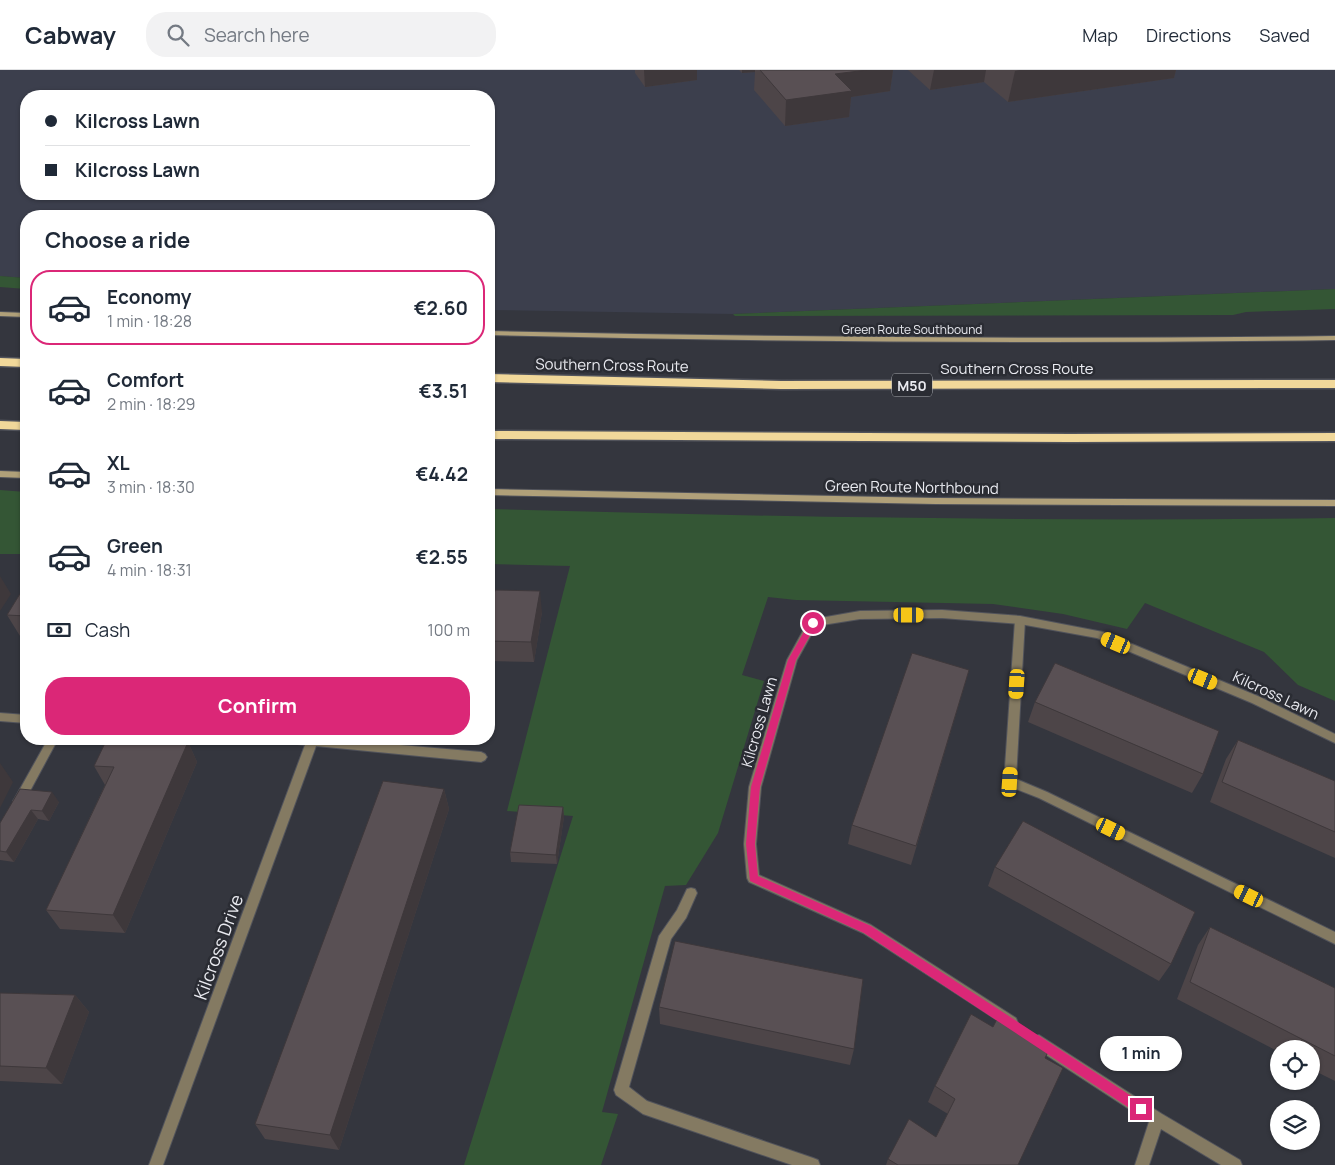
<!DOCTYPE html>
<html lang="en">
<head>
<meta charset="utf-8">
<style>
	body { margin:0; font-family:Manrope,sans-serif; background:#f2f2f3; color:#1f2937; height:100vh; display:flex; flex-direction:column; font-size:19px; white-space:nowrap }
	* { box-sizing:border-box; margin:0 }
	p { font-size:16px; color:#747a83 }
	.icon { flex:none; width:28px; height:28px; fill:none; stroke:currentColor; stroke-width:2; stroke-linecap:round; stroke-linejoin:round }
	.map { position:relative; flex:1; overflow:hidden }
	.drawer { position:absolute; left:20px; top:140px; width:475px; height:535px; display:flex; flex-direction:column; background:#fff; border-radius:20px; box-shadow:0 1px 4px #0004 }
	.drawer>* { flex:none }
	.hud { position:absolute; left:20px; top:20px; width:475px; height:110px; border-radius:20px; box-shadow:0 1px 4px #0004; display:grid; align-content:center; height:110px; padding:0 25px; background:#fff }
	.fabs { position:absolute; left:1270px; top:970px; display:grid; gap:10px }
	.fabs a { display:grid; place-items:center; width:50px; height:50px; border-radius:50%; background:#fff; box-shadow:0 1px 4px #0004; font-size:25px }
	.end { position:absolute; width:22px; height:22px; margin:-11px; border:6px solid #db2777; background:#fff; box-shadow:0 0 0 2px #fff }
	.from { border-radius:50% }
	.bubble { position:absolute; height:35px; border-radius:18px; background:#fff; box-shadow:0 1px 4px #0004; font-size:16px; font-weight:700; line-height:35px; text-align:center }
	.car { position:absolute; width:15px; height:30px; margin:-15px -8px; border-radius:6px; box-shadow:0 0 4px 1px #0007; background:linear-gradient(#f5c518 24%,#345 0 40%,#f5c518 0 76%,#345 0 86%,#f5c518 0) }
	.hud b { display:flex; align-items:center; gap:18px; height:48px; font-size:19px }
	.hud b+b { border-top:1px solid #e0e1e3 }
	.hud i { width:12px; height:12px; background:#1f2937 }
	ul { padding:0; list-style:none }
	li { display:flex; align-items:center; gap:15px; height:75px; margin:0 10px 8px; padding:0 15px; border:2px solid transparent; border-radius:20px }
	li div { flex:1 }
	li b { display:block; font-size:19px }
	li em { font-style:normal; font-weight:700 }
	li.selected { border-color:#db2777 }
	li>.icon { width:45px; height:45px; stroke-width:1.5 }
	h2 { padding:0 25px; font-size:22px; line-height:60px }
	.pay { display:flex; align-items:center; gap:12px; height:55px; padding:0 25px; font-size:19px }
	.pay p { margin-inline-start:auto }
	.cta { display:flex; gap:10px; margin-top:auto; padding:10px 25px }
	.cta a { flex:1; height:58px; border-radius:20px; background:#db2777; color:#fff; font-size:20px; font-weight:700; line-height:58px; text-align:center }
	header { display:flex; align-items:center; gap:30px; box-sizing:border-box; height:70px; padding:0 25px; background:#fff; border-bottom:1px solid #e0e1e3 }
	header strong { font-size:24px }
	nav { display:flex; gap:28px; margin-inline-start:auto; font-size:18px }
	.search { width:350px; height:45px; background:#f2f2f3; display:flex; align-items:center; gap:12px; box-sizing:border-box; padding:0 18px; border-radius:20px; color:#747a83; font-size:19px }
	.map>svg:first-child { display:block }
	.built { fill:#3c3f4d; fill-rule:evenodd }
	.green { fill:#345635 }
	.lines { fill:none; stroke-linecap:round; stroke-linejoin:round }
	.lane-casing { stroke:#51535b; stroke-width:2 }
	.street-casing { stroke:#51535b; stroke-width:2 }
	.secondary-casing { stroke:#51535b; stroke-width:2 }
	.highway-casing { stroke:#51535b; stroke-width:3 }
	.lane { fill:#847a62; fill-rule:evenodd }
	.street { fill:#847a62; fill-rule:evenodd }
	.secondary { fill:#b0a079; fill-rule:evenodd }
	.highway { fill:#f1d89a; fill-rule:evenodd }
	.wall { fill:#4d4548 }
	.shaded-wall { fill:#3e383b }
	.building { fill:#595054; stroke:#3e383b }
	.route { fill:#db2777 }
	.labels { text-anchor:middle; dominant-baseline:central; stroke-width:5; stroke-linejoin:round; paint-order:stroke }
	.far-street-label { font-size:12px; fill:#eaebf1; stroke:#2a2c33 }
	.shield { fill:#2a2c33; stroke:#b0b2b8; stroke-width:1 }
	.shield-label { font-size:14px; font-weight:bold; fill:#eaebf1 }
	.street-label { font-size:15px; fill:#eaebf1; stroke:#2a2c33 }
	.near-street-label { font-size:18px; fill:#eaebf1; stroke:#2a2c33 }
</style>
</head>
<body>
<header>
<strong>Cabway</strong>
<div class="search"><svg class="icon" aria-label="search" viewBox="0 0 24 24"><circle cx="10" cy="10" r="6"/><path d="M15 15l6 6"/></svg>Search here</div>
<nav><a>Map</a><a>Directions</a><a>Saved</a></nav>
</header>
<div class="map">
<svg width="1335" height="1095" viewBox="0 0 1335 1095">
	<rect width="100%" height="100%" fill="#34363e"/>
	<path class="built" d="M0,0H1335V219L733,244L489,240V146H26V208L0,206ZM26,26H489V124H26Z"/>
	<g class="green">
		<polygon points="0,206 26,208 26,219 0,217"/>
		<polygon points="1335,219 1335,239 1246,242 1233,245 735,246 733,244"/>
		<polygon points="0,420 26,422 26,484 0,484"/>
		<path d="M489,439C771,447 1053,452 1335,448V631L1298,615L1264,582L1145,533L1127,559L1063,544L993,534L796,530L768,527L742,605L764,611L718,763L686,815L665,816L602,1042L618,1044L601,1095H464L573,746L507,741L570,496L489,494Z"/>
	</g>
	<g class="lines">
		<defs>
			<g id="lane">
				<polygon points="1020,546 1025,550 1016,709 1047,722 1335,862 1335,874 1039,728 1006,715 1004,712 1015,550"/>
				<polygon points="48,669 58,669 23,734 19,736 15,734 13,731 15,728"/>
				<polygon points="691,818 695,819 697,823 686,848 671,869 629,1017 647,1031 813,1088 818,1090 820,1095 792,1095 643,1044 616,1025 614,1020 659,866 677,840 687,819"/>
			</g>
			<g id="street">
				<polygon points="942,540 1020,546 1103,562 1260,627 1335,664 1335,673 1252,633 1097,568 1020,554 942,548 860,549 816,556 797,590 761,717 756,774 759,805 871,855 1016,948 1018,953 1016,958 1011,959 863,863 749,812 747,808 744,774 749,717 787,590 809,550 860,541"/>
				<polygon points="0,643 26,645 26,653 0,651"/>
				<polygon points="281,669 331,669 481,682 485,684 487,687 485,690 481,692 316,676 163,1095 149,1095 305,675 282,672"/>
				<polygon points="1039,965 1162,1044 1240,1090 1242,1095 1221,1095 1161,1059 1149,1095 1135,1095 1149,1052 1034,977 1032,972 1034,967"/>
			</g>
			<g id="secondary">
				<polygon points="0,242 26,243 26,247 0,246"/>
				<path d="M489,261C771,267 1053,270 1335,266V270C1053,274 771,272 489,265Z"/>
				<polygon points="0,401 26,402 26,408 0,407"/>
				<polygon points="489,419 935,428 1335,430 1335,436 935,434 489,425"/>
			</g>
			<g id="highway">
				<polygon points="0,288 26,289 26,297 0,296"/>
				<polygon points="489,304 781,311 1335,310 1335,318 781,319 489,312"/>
				<polygon points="0,351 26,352 26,360 0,359"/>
				<polygon points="489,361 1070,364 1335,363 1335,371 1070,372 489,369"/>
			</g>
		</defs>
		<use href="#lane" class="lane-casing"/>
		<use href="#street" class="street-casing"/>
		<use href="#secondary" class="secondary-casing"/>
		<use href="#highway" class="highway-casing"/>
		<use href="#lane" class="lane"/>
		<use href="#street" class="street"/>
		<use href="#secondary" class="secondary"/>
		<use href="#highway" class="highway"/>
	</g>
	<g class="wall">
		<polygon points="635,0 697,0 697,10 645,17 635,3"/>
		<polygon points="739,0 893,0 890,21 851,27 849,47 785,56 754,20 755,2 742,3"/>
		<polygon points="908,0 1176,0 1174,8 1008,32 984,12 930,20"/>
		<polygon points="26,514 26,566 20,566 7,545"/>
		<polygon points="489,530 542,542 534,592 489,591"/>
		<polygon points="969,600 911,795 848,774 852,755"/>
		<polygon points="1035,632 1203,704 1192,723 1028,652"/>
		<polygon points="1238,670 1335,711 1335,788 1210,732 1226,689"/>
		<polygon points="188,672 197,692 125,863 60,859 46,840 105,715 94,696"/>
		<polygon points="20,719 59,732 49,751 38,749 14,792 0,790 0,753"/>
		<polygon points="444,719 449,739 339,1080 265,1069 255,1054"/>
		<polygon points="563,737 564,747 557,794 511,792 510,782"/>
		<polygon points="995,797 1171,894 1159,911 988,816"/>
		<polygon points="1210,857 1335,918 1335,1011 1311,999 1311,979 1279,979 1279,982 1177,929 1198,875"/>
		<polygon points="0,923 75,925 89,942 62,1014 0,1011"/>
		<polygon points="659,937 854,979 850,995 660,954"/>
		<polygon points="1045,988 1018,1095 886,1095 888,1089 936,1067 948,1044 928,1032 935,1016"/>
	</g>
	<g class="shaded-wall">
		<polygon points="644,0 697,0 697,10 645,17"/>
		<polygon points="742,0 755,0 755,2 742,3"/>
		<polygon points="867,0 893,0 890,21 851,27 849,47 785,56 786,30 835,4"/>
		<polygon points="934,0 986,0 984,12 930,20"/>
		<polygon points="1020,0 1176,0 1174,8 1008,32 1015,1"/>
		<polygon points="0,506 11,524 0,541"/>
		<polygon points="540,521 542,542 534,592 531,572"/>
		<polygon points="188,672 197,692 125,863 113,845"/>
		<polygon points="0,693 13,712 0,738"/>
		<polygon points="444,719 449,739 339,1080 330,1065"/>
		<polygon points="52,722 59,732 49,751 42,741"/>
		<polygon points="563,737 564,747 557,794 556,785"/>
		<polygon points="31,740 38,749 14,792 6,782"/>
		<polygon points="75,925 89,942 62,1014 46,998"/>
	</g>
	<g class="building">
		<polygon points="760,0 867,0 835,4 852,21 786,30"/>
		<polygon points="26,514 26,546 7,545"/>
		<polygon points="495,520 540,521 531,572 489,571 489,530 493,530"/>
		<polygon points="912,583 969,600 916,776 852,755"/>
		<polygon points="1055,593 1219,661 1203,704 1035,632"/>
		<polygon points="107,669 125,669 188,672 113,845 46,840 114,697 94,696"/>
		<polygon points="1238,670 1335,711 1335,762 1222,712"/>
		<polygon points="383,711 444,719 330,1065 255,1054"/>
		<polygon points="20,719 52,722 42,741 31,740 6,782 0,781 0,753"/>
		<polygon points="519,735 563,737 556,785 510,782"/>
		<polygon points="1023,751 1195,842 1171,894 995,797"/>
		<polygon points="1210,857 1335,918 1335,986 1190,912"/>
		<polygon points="675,871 863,909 854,979 659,937"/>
		<polygon points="0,923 75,925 46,998 0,996"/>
		<polygon points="971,944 993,957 999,945 1051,976 1045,988 1063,998 1018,1095 898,1095 888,1089 909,1049 936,1067 955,1029 935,1016"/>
	</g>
	<polygon class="route" points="813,550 817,553 796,590 760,717 755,774 758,806 871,856 1145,1035 1146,1039 1145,1043 1141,1044 1137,1043 864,863 750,811 746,774 751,717 788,590 810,551"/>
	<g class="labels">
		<g class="far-street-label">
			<text x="912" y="259">Green Route Southbound</text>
		</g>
		<rect class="shield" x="892" y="303.5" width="40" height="23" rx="4"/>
		<g class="shield-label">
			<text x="912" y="315">M50</text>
		</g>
		<g class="street-label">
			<text transform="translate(612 295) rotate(1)">Southern Cross Route</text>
			<text x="1017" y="298">Southern Cross Route</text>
			<text transform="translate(912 417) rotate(1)">Green Route Northbound</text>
			<text transform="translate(1276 625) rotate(25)">Kilcross Lawn</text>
			<text transform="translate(759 652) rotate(-74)">Kilcross Lawn</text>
		</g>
		<g class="near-street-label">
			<text transform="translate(218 877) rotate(-70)">Kilcross Drive</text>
		</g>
	</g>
</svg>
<div class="fabs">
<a><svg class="icon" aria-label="locate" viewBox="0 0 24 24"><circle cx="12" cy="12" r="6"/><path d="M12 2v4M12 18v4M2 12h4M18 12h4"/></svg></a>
<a><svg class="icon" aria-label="layers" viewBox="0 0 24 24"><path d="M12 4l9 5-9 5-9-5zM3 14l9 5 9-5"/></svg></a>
</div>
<i class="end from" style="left:813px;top:553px"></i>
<i class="end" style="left:1141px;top:1039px"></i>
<div class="bubble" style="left:1100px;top:966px;width:82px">1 min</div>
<i class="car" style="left:909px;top:545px;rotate:90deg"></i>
<i class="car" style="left:1116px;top:573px;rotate:293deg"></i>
<i class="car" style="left:1203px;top:609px;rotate:112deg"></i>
<i class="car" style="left:1017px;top:614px;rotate:184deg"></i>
<i class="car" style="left:1010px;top:712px;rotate:4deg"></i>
<i class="car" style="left:1111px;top:759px;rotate:116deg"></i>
<i class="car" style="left:1249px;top:826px;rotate:296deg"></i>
<div class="hud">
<b><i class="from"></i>Kilcross Lawn</b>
<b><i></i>Kilcross Lawn</b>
</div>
<section class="drawer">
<h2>Choose a ride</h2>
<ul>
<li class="selected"><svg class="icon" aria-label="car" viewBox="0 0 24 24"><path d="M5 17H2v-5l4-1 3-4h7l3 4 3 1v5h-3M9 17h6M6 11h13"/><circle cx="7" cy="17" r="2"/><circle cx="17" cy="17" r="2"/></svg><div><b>Economy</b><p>1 min · 18:28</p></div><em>€2.60</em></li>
<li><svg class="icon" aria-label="car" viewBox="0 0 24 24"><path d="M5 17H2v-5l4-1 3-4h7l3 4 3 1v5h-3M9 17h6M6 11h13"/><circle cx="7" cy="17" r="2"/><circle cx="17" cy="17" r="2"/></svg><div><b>Comfort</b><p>2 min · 18:29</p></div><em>€3.51</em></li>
<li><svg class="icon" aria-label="car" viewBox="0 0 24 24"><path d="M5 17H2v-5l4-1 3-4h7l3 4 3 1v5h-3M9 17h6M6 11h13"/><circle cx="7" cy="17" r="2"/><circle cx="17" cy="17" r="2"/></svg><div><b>XL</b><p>3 min · 18:30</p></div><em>€4.42</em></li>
<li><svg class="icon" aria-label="car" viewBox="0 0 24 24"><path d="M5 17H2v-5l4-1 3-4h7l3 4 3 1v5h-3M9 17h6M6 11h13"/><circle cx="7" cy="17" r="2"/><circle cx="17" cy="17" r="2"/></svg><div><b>Green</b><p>4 min · 18:31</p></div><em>€2.55</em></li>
</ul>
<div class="pay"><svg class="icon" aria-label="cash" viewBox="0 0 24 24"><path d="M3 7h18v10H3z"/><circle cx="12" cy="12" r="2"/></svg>Cash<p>100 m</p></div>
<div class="cta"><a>Confirm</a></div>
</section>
</div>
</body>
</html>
